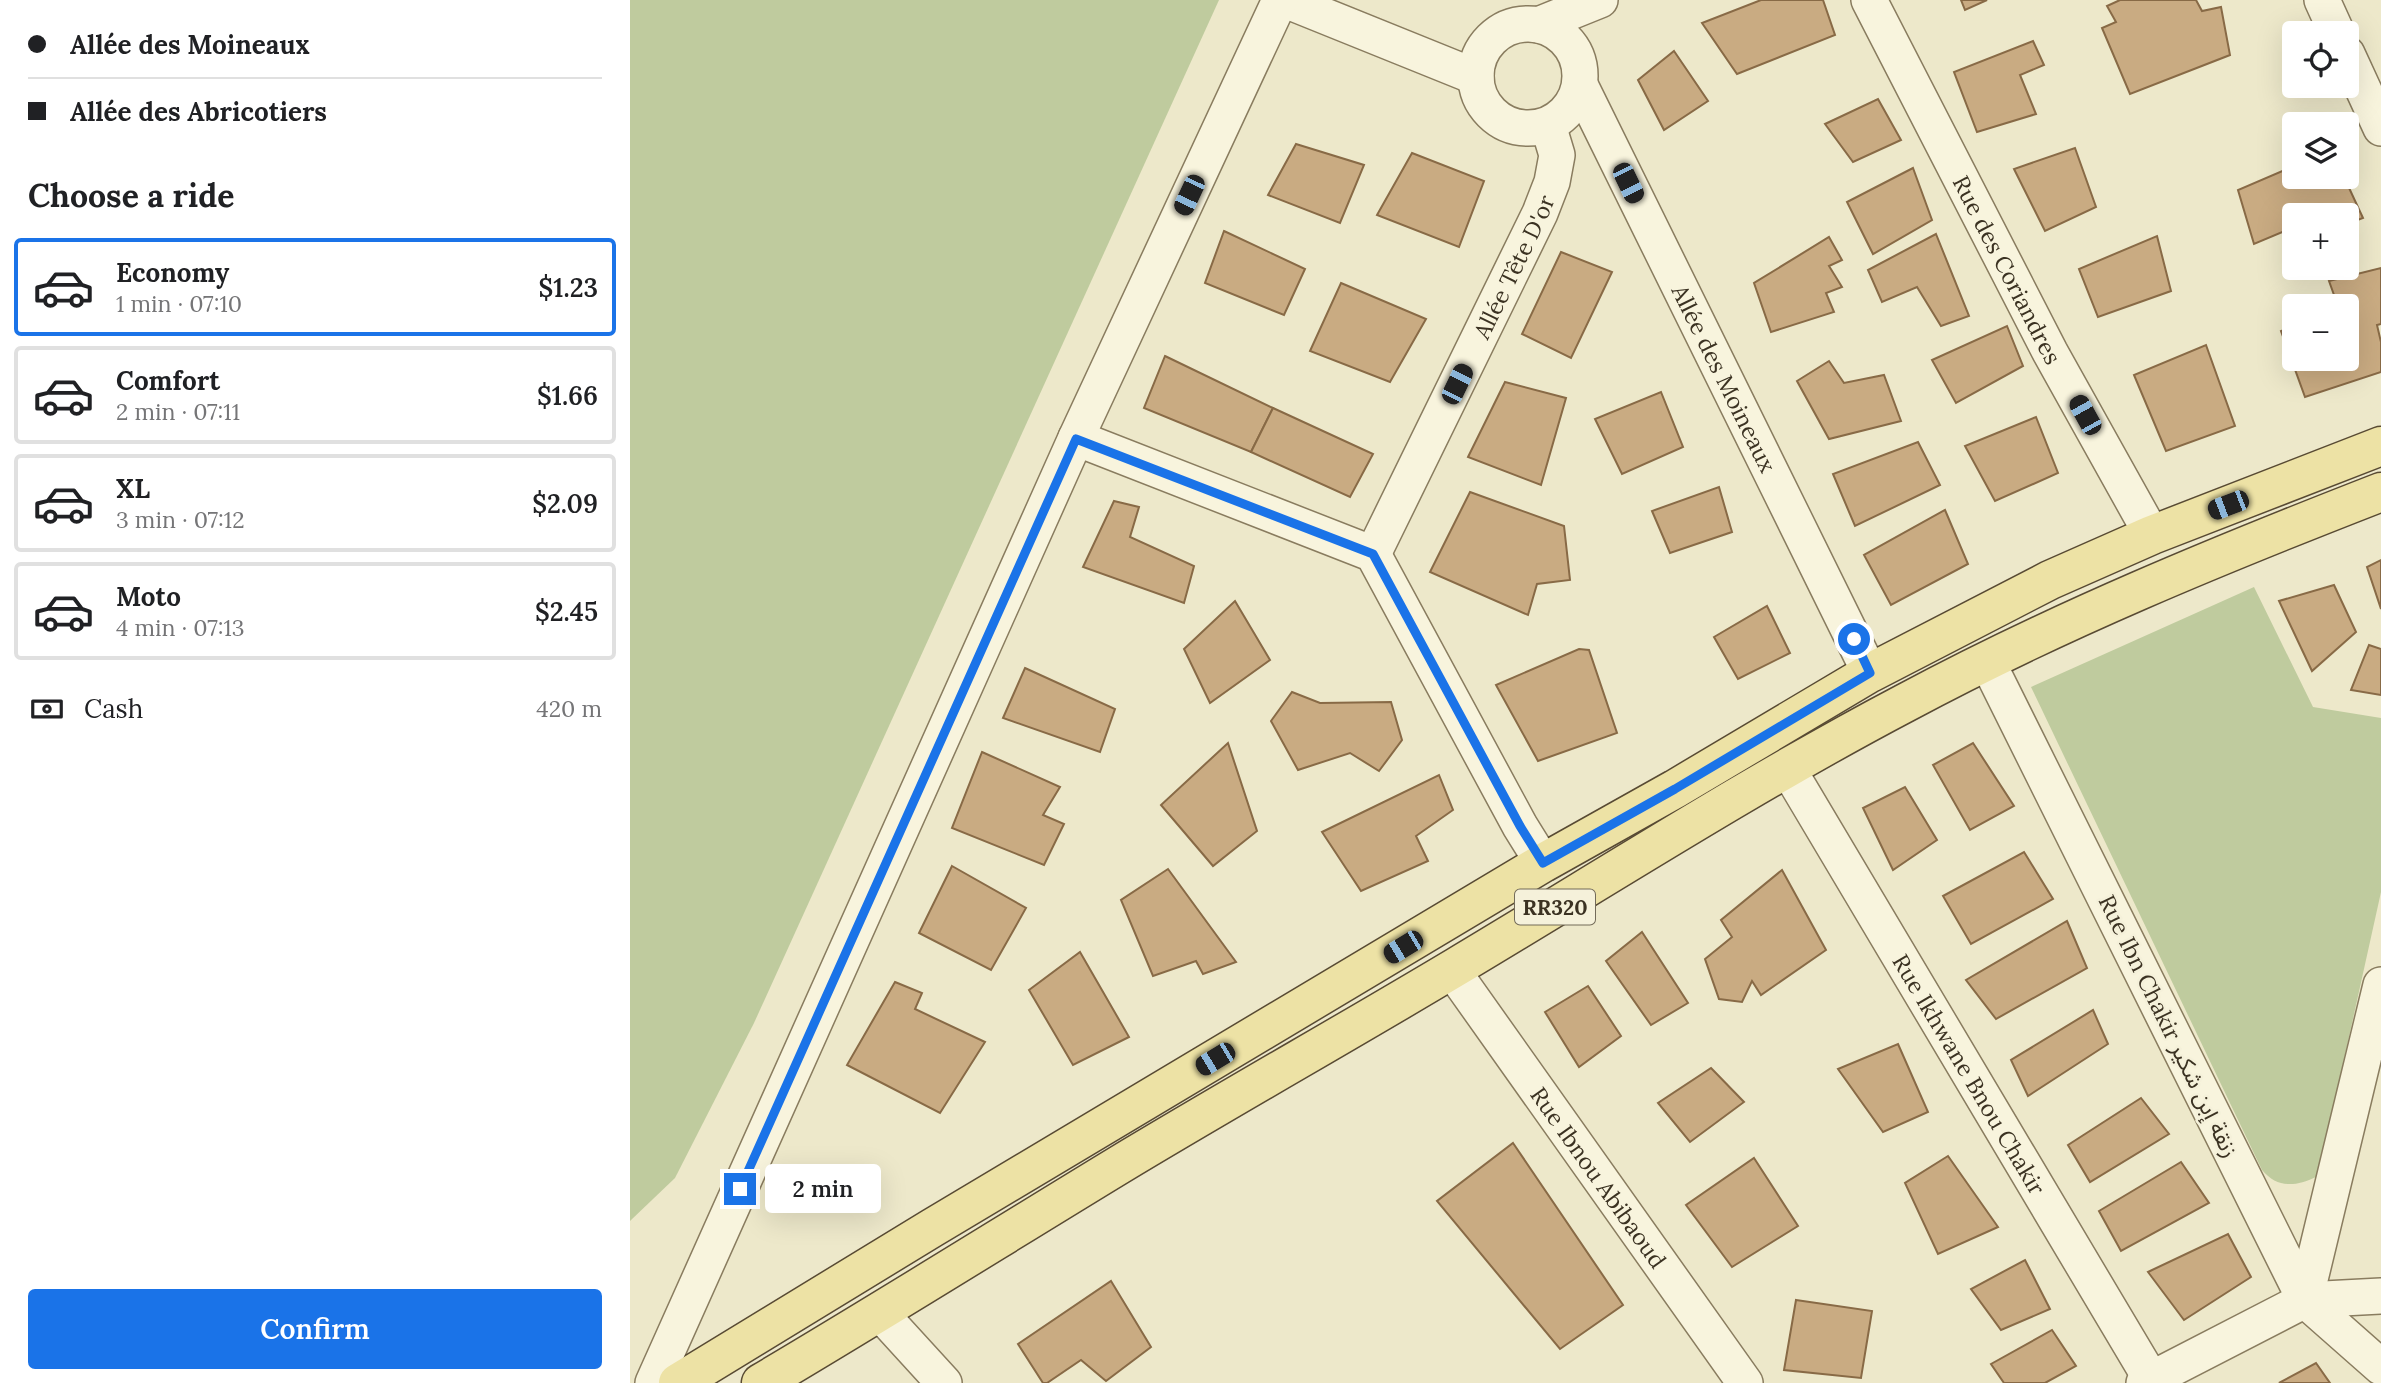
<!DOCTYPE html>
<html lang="en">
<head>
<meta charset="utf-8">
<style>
	body { margin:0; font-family:Lora,"Noto Sans Arabic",serif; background:#f6f6f6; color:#202124; height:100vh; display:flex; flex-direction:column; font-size:26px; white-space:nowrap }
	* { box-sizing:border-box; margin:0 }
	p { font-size:23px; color:#757577 }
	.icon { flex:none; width:38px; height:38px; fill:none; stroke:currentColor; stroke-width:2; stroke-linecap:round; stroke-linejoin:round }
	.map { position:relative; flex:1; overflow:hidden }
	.panel { display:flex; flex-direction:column; background:#fff; width:630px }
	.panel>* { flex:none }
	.guide { display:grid; align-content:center; height:154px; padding:0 28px; background:#fff }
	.fabs { position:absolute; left:1652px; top:21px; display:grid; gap:14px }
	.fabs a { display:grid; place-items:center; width:77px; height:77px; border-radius:7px; background:#fff; box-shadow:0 7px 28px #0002; font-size:35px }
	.end { position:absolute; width:32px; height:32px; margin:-16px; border:9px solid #1a73e8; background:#fff; box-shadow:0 0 0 4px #fff }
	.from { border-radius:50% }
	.bubble { position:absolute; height:49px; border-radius:7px; background:#fff; box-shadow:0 7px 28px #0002; font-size:23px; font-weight:600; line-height:49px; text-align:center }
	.car { position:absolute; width:21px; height:42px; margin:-21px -10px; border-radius:9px; box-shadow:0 0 5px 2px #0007; background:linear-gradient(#222 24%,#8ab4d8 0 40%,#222 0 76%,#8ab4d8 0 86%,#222 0) }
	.guide b { display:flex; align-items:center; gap:24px; height:66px; font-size:26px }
	.guide b+b { border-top:2px solid #e0e0e0 }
	.guide i { width:18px; height:18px; background:#202124 }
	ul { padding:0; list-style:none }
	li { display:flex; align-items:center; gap:21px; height:98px; margin:0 14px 10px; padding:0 14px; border:4px solid #e0e0e0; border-radius:7px }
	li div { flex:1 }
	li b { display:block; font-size:26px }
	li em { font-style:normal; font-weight:600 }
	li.on { border-color:#1a73e8 }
	li>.icon { width:63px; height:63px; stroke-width:1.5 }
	h2 { padding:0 28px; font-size:32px; line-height:84px }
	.pay { display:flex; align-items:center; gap:18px; height:77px; padding:0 28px; font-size:26px }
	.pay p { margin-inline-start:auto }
	.cta { display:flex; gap:14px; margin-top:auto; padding:14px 28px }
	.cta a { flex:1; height:80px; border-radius:7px; background:#1a73e8; color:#fff; font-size:28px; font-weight:600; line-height:80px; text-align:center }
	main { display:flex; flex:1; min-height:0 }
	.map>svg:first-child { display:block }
	.green { fill:#bfcb9e }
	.building { fill:#c9ab82; stroke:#886a46; stroke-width:2 }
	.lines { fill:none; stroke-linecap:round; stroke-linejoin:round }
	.minor-casing { stroke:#897c5f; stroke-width:38 }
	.major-casing { stroke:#584a33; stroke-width:41 }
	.minor { stroke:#f8f4dd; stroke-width:35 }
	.major { stroke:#ede2a5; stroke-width:38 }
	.route { stroke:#1a73e8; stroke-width:9 }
	.labels { text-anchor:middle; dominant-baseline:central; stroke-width:5; stroke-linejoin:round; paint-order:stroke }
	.shield { fill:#f5f1da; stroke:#736b59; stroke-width:2 }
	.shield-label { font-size:21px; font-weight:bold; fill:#3b3222 }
	.street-label { font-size:23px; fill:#3b3222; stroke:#f5f1da }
</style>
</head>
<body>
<main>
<section class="panel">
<div class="guide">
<b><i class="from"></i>Allée des Moineaux</b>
<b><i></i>Allée des Abricotiers</b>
</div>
<h2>Choose a ride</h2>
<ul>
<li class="on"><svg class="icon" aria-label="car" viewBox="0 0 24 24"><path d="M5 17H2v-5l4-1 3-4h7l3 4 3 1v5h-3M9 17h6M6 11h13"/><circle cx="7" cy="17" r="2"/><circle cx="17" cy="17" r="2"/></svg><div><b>Economy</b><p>1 min · 07:10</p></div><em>$1.23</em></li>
<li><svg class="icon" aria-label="car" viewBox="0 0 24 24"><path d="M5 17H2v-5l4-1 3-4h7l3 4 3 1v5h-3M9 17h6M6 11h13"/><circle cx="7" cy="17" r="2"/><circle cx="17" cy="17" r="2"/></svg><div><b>Comfort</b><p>2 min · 07:11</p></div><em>$1.66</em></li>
<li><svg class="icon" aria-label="car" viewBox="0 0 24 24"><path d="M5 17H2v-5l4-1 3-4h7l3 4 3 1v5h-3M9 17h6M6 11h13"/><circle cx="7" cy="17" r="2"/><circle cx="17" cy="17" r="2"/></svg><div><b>XL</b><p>3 min · 07:12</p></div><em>$2.09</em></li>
<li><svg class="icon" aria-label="car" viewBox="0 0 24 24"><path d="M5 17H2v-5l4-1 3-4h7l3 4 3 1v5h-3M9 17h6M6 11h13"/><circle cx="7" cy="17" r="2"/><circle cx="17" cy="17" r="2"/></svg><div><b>Moto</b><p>4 min · 07:13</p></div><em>$2.45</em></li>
</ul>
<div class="pay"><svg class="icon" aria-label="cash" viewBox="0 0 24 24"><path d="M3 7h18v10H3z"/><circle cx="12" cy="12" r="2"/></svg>Cash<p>420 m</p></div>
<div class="cta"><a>Confirm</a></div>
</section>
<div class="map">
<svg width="1751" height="1383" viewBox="0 0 1751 1383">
	<rect width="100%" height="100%" fill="#ede8ca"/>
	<g class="green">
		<polygon points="0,0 589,0 124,1023 45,1178 0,1221"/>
		<path d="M1624,587L1683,707L1751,718V892L1690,1168L1686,1177C1665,1187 1647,1188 1632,1170L1401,687Z"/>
	</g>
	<g class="building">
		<polygon points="1131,0 1193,0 1205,35 1107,74 1072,23"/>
		<polygon points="1331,0 1357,0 1335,10"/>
		<polygon points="1490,0 1566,0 1572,11 1591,7 1600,55 1500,94 1472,28 1486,22 1477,6"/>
		<polygon points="1403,41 1414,65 1390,75 1406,114 1347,132 1324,72"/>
		<polygon points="1044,51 1078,101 1034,130 1008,80"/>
		<polygon points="1248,99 1271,140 1223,162 1195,124"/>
		<polygon points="666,144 734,165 710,223 638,195"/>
		<polygon points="1445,148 1466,207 1415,231 1384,169"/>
		<polygon points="782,153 854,181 829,247 747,215"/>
		<polygon points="1664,166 1664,177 1714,177 1733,218 1717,224 1717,215 1664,215 1664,227 1624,244 1608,190"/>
		<polygon points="1283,168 1302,220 1243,254 1217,202"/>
		<polygon points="594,231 675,269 654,315 575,283"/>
		<polygon points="1306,234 1339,316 1311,326 1287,287 1252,302 1238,270"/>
		<polygon points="1527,236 1541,291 1468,317 1449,269"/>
		<polygon points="1199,237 1212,260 1199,266 1212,287 1196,293 1204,312 1141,332 1124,283"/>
		<polygon points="931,252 982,272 941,358 892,334"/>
		<polygon points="1751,268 1751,324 1747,325 1751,342 1751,372 1675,397 1651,331 1664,326 1664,359 1717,359 1717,306 1708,306 1699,281"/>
		<polygon points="711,283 796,319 760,382 680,351"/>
		<polygon points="1377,326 1393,366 1326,403 1302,360"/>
		<polygon points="1576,345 1605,426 1536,451 1504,375"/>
		<polygon points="535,356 643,408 621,452 514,408"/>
		<polygon points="1199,361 1214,383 1254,375 1271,421 1199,439 1167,381"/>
		<polygon points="875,382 936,398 911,485 838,457"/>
		<polygon points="1031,392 1053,447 992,474 965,419"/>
		<polygon points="643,408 743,454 720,497 621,452"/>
		<polygon points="1406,417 1428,473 1365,501 1335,446"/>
		<polygon points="1288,442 1310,485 1225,526 1203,474"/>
		<polygon points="1089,487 1102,532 1040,553 1022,511"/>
		<polygon points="840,492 934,526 940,580 907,584 898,615 800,572"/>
		<polygon points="484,501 509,507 500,537 564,566 554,603 453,567"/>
		<polygon points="1315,510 1338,564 1261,605 1234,555"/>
		<polygon points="1751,560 1751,609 1737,567"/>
		<polygon points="1704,585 1726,632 1682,671 1649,601"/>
		<polygon points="605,601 640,660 580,703 554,649"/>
		<polygon points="1137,606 1160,653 1108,679 1084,637"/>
		<polygon points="1739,645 1751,649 1751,695 1721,690"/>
		<polygon points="949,649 959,650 987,733 908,761 866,685"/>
		<polygon points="395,668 485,709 470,752 373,718"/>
		<polygon points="662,692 690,703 761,702 772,740 749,771 720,753 668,770 641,721"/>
		<polygon points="598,743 627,831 583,866 531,805"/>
		<polygon points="1343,743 1384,806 1340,830 1303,765"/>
		<polygon points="352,752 430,787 413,815 434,824 414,865 322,828"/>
		<polygon points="809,775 823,810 786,836 798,861 731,891 692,832"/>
		<polygon points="1275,787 1307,840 1263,870 1233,808"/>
		<polygon points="1394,852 1423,899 1341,944 1313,896"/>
		<polygon points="322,866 396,908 361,970 289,933"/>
		<polygon points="538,869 606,962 573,974 566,961 523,976 491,900"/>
		<polygon points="1152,870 1196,950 1131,995 1122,981 1112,1002 1089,999 1075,959 1102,937 1091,920"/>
		<polygon points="1437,921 1457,968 1366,1019 1336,980"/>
		<polygon points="1012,932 1058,1003 1021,1025 976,961"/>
		<polygon points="450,952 499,1037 443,1065 399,990"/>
		<polygon points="265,982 292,993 285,1009 355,1042 310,1113 217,1065"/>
		<polygon points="958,986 991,1036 949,1067 915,1012"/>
		<polygon points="1463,1010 1478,1044 1398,1096 1381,1060"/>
		<polygon points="1268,1044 1298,1112 1253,1132 1208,1069"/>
		<polygon points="1081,1068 1114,1102 1060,1142 1028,1103"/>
		<polygon points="1511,1098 1539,1134 1460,1182 1438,1145"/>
		<polygon points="883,1143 993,1305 930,1349 807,1201"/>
		<polygon points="1318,1156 1368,1227 1308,1254 1275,1183"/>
		<polygon points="1124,1158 1168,1226 1102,1267 1056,1205"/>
		<polygon points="1551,1162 1579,1203 1491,1251 1469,1211"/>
		<polygon points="1598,1234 1621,1277 1554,1320 1518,1272"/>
		<polygon points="1395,1260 1420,1309 1371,1330 1341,1289"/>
		<polygon points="481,1281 521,1347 476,1381 451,1360 417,1383 413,1383 388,1344"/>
		<polygon points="1166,1300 1242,1311 1231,1378 1154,1370"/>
		<polygon points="1422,1330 1446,1366 1415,1383 1374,1383 1361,1364"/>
		<polygon points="1686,1363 1700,1383 1649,1383"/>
	</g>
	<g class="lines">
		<defs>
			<g id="minor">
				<polyline points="655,0 846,77"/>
				<path id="s1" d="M1239,0L1420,352L1522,535"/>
				<polyline points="1692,0 1707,33"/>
				<circle cx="898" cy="76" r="52"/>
				<polyline points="908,25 970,0"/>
				<polyline points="1717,54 1751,128"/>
				<path id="s2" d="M950,85L1240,673"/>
				<polyline points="446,438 743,554 890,826 913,863"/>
				<path id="s3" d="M743,554L910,213L922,182L927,155L918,125"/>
				<polyline points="1357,661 1675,1300 1751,1367"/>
				<path id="s4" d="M1158,769L1521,1379"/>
				<path id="s5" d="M822,970L1115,1383"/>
				<polyline points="1675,1300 1751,985"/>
				<polyline points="250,1313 314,1383"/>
				<polyline points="23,1383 446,438 650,0"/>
				<polyline points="1514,1383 1675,1300 1751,1296"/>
			</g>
			<g id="major">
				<polyline points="48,1383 302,1228 913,863 1045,789 1240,673 1420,580 1522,535 1751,446"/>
				<path d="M131,1383C251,1312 369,1238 489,1165C600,1098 714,1034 826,967C975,878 1121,784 1275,703C1428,621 1589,555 1751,492"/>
			</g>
		</defs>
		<use href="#minor" class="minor-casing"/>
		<use href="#major" class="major-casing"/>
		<use href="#minor" class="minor"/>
		<use href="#major" class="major"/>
	</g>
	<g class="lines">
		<polyline class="route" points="110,1189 446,439 743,554 890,826 913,863 1045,789 1240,673 1224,639"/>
	</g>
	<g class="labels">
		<rect class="shield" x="885" y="889.5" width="80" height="35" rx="5"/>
		<g class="shield-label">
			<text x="925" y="907">RR320</text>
		</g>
		<g class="street-label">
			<text stroke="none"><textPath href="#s3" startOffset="320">Allée Tête D'or</textPath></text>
			<text stroke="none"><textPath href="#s1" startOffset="303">Rue des Coriandres</textPath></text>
			<text stroke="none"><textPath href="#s2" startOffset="327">Allée des Moineaux</textPath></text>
			<text transform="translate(1539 1026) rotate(64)">Rue Ibn Chakir زنقة إبن شكير</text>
			<text stroke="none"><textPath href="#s4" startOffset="355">Rue Ikhwane Bnou Chakir</textPath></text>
			<text stroke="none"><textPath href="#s5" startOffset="254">Rue Ibnou Abibaoud</textPath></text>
		</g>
	</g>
</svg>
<div class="fabs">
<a><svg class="icon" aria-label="locate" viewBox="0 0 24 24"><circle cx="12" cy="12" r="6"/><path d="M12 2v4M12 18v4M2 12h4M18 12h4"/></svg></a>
<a><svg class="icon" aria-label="layers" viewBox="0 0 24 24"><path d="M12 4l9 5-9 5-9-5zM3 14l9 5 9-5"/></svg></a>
<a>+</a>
<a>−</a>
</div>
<i class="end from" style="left:1224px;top:639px"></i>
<i class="end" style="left:110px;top:1189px"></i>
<div class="bubble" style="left:135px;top:1164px;width:116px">2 min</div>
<i class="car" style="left:998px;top:183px;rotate:154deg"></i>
<i class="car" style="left:559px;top:195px;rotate:205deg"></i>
<i class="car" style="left:827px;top:384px;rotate:26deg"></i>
<i class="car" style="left:1455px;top:415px;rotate:331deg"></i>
<i class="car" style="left:1598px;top:505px;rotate:249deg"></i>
<i class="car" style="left:773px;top:947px;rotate:239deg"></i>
<i class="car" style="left:585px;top:1059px;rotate:239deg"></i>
</div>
</main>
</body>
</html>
